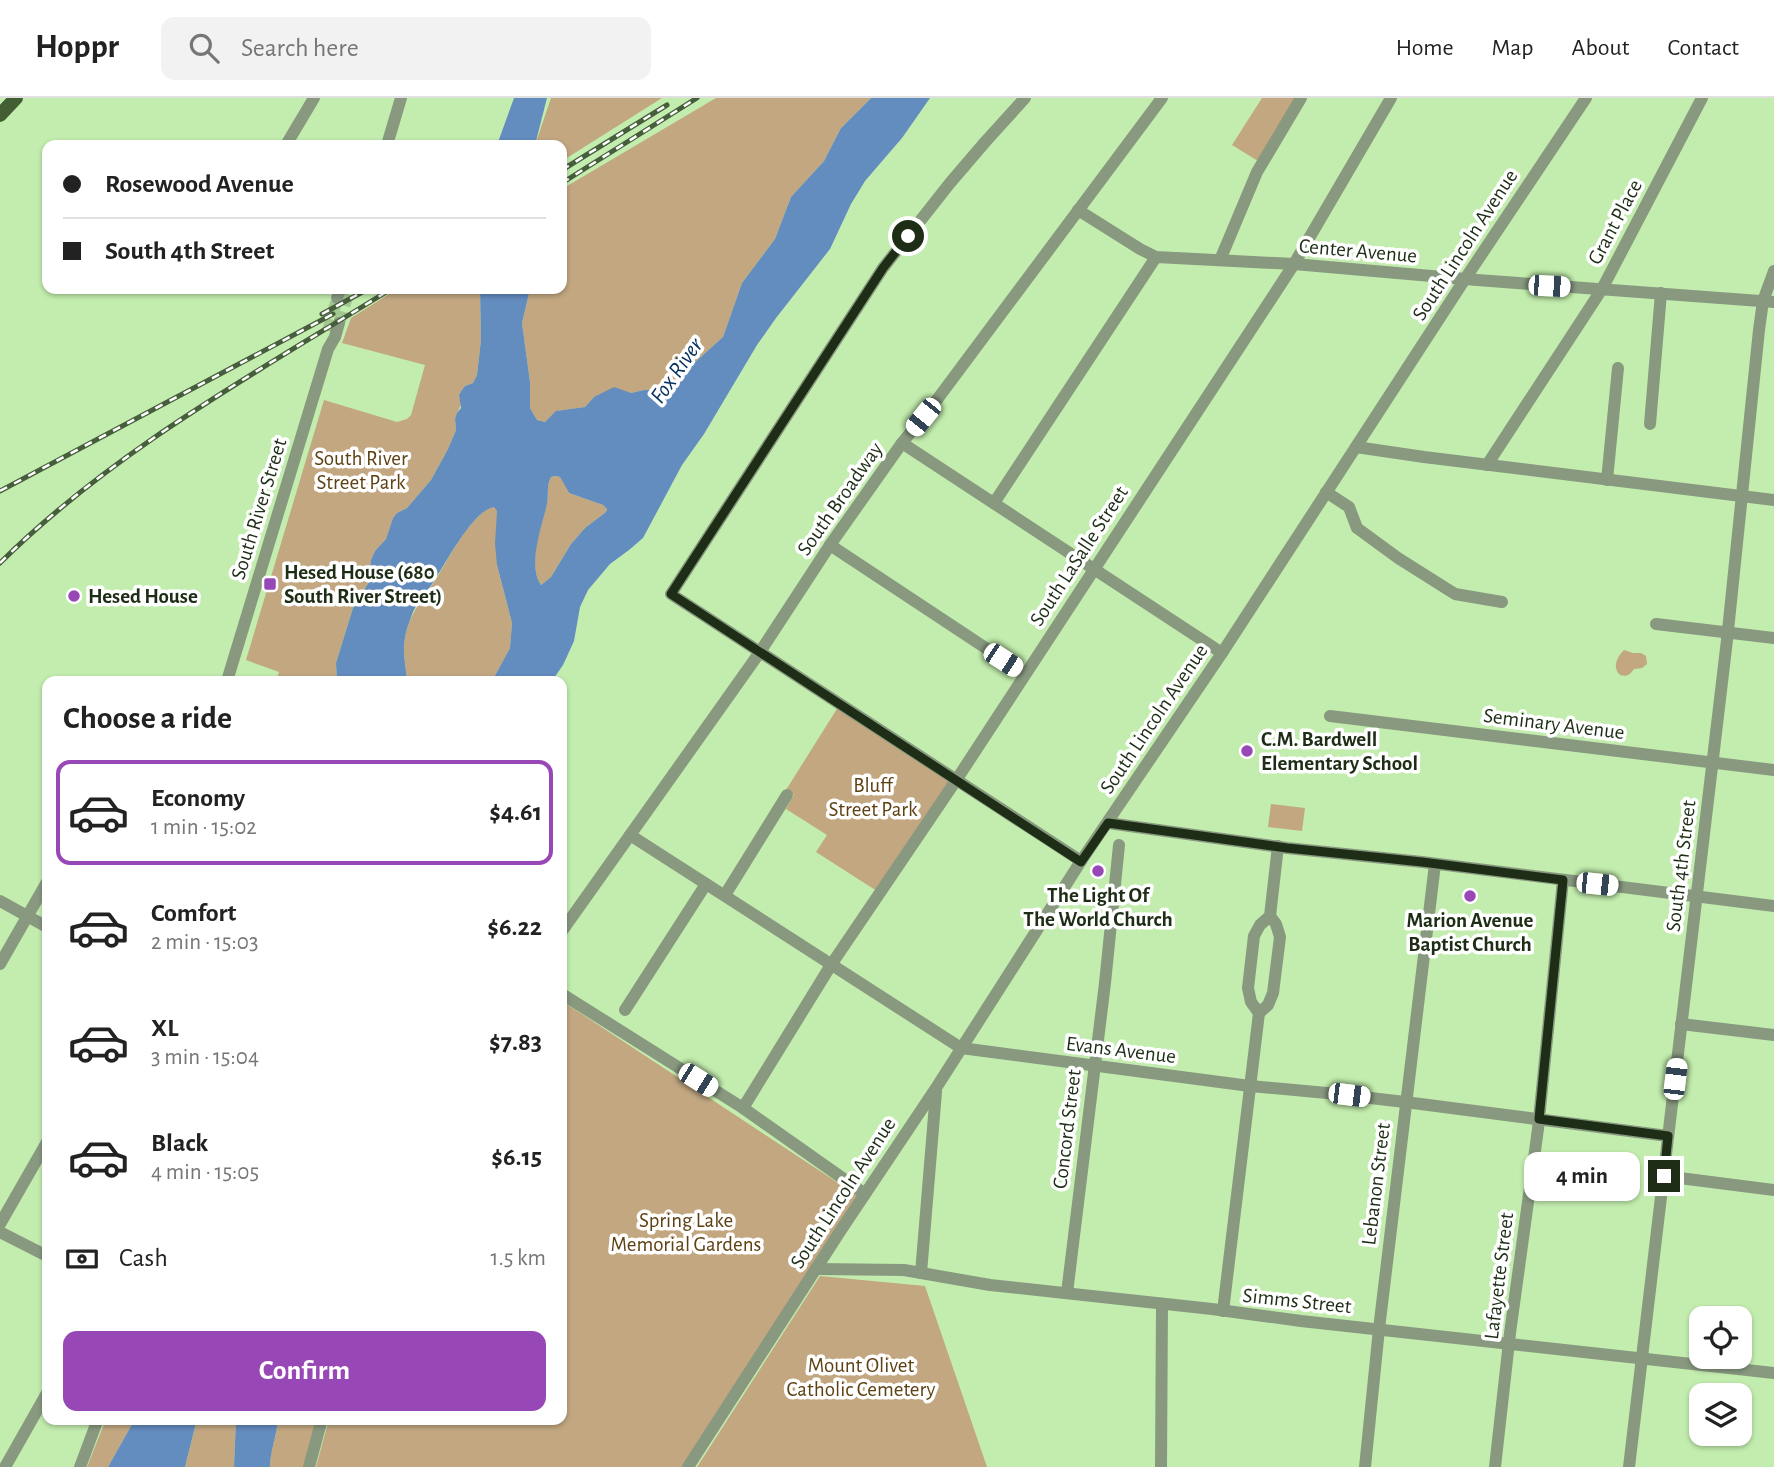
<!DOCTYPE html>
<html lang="en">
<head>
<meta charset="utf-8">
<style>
	body { margin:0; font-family:"Alegreya Sans",sans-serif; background:#f2f2f2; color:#222; height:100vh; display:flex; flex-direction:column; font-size:26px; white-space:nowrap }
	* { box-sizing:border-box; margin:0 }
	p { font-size:23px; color:#767676 }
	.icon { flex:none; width:38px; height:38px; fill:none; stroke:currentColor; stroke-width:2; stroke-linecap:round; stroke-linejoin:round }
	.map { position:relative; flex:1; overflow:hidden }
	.drawer { position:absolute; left:42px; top:578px; width:525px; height:749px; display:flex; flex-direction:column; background:#fff; border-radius:14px; box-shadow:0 2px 5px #0004 }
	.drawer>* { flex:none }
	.banner { position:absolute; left:42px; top:42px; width:525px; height:154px; border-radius:14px; box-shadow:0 2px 5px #0004; display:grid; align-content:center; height:154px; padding:0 21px; background:#fff }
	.controls { position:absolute; left:1689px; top:1208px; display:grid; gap:14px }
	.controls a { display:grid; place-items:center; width:63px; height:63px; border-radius:14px; background:#fff; box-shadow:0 2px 5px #0004; font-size:35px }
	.end { position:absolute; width:32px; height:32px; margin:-16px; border:9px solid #1e2e16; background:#fff; box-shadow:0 0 0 4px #fff }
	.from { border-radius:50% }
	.bubble { position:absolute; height:49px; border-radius:14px; background:#fff; box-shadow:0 2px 5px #0004; font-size:23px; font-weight:600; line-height:49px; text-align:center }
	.car { position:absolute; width:21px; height:42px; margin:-21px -10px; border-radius:9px; box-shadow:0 0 5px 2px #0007; background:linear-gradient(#fff 24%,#345 0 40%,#fff 0 76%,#345 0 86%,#fff 0) }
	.banner b { display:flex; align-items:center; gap:24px; height:66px; font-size:26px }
	.banner b+b { border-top:2px solid #e0e0e0 }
	.banner i { width:18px; height:18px; background:#222 }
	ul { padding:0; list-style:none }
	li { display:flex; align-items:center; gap:21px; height:105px; margin:0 14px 10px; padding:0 7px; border:4px solid transparent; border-radius:14px }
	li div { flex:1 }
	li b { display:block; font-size:26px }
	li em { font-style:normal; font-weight:600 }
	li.active { border-color:#9847b7 }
	li>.icon { width:63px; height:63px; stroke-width:1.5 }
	h2 { padding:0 21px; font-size:32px; line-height:84px }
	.pay { display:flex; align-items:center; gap:18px; height:77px; padding:0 21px; font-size:26px }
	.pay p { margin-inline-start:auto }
	.button { display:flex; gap:14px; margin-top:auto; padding:14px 21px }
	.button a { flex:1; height:80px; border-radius:14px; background:#9847b7; color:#fff; font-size:28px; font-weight:600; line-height:80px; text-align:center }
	header { display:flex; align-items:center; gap:42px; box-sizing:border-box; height:98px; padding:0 35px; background:#fff; border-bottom:2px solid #e0e0e0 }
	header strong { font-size:33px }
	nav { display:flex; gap:38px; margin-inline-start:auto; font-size:24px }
	.search { width:490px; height:63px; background:#f2f2f2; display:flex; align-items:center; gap:18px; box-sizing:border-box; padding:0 24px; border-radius:14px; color:#767676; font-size:26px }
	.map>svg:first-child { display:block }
	.green { fill:#c2a781 }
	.water { fill:#638cbf; fill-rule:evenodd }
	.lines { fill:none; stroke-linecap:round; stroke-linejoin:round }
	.minor-tunnel { stroke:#a2c790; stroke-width:12; stroke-dasharray:12 6; stroke-linecap:butt }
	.minor { stroke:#889980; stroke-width:12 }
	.major { stroke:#425e32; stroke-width:14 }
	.rail-casing { stroke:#475e3c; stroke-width:5 }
	.rail { stroke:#fff; stroke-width:2.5; stroke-dasharray:8; stroke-linecap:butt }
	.route { stroke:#1e2e16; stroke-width:9 }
	.poi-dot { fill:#9847b7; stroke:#fff; stroke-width:2.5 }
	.labels { text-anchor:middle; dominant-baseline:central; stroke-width:7; stroke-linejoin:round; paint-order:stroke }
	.street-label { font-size:21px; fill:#1e2e16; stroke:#fff }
	.park-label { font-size:21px; fill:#5e4113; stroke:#fff }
	.poi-label { font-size:21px; font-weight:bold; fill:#1e2e16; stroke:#fff; text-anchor:start }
	.water-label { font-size:23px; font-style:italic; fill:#053060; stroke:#fff }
</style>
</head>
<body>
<header>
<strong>Hoppr</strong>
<div class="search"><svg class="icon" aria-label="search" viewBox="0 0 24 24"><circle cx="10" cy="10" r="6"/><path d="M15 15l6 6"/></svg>Search here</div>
<nav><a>Home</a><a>Map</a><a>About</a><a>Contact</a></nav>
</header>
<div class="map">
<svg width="1774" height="1369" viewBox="0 0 1774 1369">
	<rect width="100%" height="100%" fill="#c3edae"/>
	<g class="green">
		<polygon points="551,0 662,0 562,63 562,47 535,47"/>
		<polygon points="716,0 871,0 841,30 824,63 791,99 775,141 742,185 723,239 693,266 674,287 659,291 644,292 631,295 594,299 585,309 557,313 545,324 537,322 530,310 530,284 522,225 530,191 562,191 562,91"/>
		<polygon points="1262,0 1295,0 1258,63 1232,47"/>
		<polygon points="397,191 480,191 481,242 477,277 473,285 465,288 459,297 461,306 455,321 456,332 448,351 431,382 407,410 397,415 393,420 386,441 375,453 371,462 369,484 353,510 336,565 337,583 276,583 279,574 246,562 324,302 397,324 407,321 411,317 425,267 342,245 351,220"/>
		<path d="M555,378L560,379L569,395L603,407L607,411L606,414L585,430L571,446L551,479L541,487C527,466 541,429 547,406C549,396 546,388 551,379Z"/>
		<path d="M490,409H494L497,412V467L512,525L510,550L492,583H407C406,569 402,553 405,540C409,515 425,498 438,478C451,456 467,424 490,409Z"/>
		<path d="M1624,552L1633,555H1641L1646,558L1647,566L1642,570L1634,571C1630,577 1627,579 1620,577C1612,569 1617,559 1624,552Z"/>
		<polygon points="840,606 957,681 880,795 816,754 827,737 786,711 794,697 786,692"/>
		<polygon points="1271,706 1305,710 1302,733 1268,729"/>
		<polygon points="562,903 858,1098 682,1369 316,1369 329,1321 562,1321"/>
		<polygon points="820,1178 925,1188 987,1369 697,1369"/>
		<polygon points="106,1321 135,1321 108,1369 87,1369"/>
		<polygon points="197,1321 236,1321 234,1369 185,1369"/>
		<path d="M278,1321H317L304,1369H270C270,1353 277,1337 278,1321Z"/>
	</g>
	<g class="water">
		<polygon points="514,0 547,0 535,47 497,47"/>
		<path d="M871,0H930L902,40L865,83L851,106L830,151L776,220L757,247L704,336L682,367L643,440L629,452L610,466L588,492L580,509L574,543L563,567L552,583H492L510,550L512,525L497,467L495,446L497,413L494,409C473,412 446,465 434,483C428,493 418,503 413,514C410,522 406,532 405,540C402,553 406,569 407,583H337L336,565L353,510L369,484L371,462L375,453L386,441L393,420L397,415L407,410L431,382L448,351L456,332L455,321L457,315L461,310L459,297L462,292L465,288L473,285L477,277L481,242L480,191H530L522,225L530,284V310L537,322L545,324L556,313L585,309L594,299L614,289L631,295L644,292L659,291L673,287L693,266L723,239L742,185L775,141L791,99L824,63L841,30ZM555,378L560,379L569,395L603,407L607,411L606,414L585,430L571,446L551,479L541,487C527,467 542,428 547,406C549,397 546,388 551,379Z"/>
		<polygon points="135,1321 197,1321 185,1369 108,1369"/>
		<path d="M236,1321H278C277,1337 270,1353 270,1369H234Z"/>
	</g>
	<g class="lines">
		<g class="minor-tunnel">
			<polyline points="339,225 349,193"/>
			<polyline points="328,233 337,200"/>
		</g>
		<g class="minor">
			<polyline points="1025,0 986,43 950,85 883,170 671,496 1081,763"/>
			<polyline points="286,47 314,0"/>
			<polyline points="387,47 401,0"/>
			<polyline points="1078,112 1140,151 1156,159 1294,166 1477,182 1774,204"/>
			<polyline points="1220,162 1257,74 1301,0"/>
			<polyline points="337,200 340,191"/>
			<polyline points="1650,326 1661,195"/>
			<polyline points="902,345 1222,555"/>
			<polyline points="1356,349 1424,359 1774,402"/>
			<polyline points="1487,367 1602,191 1702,0"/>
			<polyline points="1607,382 1618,270"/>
			<polyline points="1326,394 1349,409 1357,430 1398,460 1455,496 1502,504"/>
			<polyline points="994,405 1156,159"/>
			<polyline points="830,447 1025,576"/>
			<polyline points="1656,526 1774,540"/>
			<polyline points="227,583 328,251 335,239 339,225"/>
			<polyline points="1330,618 1774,672"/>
			<polyline points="1108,725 1287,750 1422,764 1774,808"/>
			<polyline points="630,737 961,950 1250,988 1327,995 1405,1004 1668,1038"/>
			<polyline points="725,797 787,697"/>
			<polyline points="0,803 47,829"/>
			<polyline points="562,833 760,554 830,447 902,345 936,303 1162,0"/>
			<polyline points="0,866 47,784"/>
			<polyline points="562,896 743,1010 865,1096"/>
			<polyline points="625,912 706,786"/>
			<polyline points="1259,915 1268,907 1273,895 1280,839 1276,826 1270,818"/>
			<polyline points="1681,926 1774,937"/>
			<polyline points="743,1010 831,867 957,681 1294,166 1391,0"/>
			<polyline points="1664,1078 1774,1092"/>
			<polyline points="0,1126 47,1044"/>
			<polyline points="0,1134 47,1158"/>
			<polyline points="816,1171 904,1172 990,1187 1212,1211 1301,1223 1774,1275"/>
			<polyline points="921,1175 936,994"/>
			<polyline points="1067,1195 1105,885 1119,747"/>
			<polyline points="1223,1213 1259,915 1251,904 1248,890 1254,838 1260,827 1270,818 1278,748"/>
			<polyline points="5,1369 47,1295"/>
			<polyline points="80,1369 98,1321"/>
			<polyline points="309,1369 322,1321"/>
			<polyline points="688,1369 841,1132 936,990 1081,763 1222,555 1465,181 1586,0"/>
			<polyline points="1161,1369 1162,1206"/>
			<polyline points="1365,1369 1379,1231 1435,766"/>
			<polyline points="1495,1369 1510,1235 1538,1031 1563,782"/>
			<polyline points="1629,1369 1727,542 1759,232 1763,203 1774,173"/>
		</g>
		<polyline class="major" points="0,17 16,0"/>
		<defs>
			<g id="rail">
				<polyline points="562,72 667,7"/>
				<polyline points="562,85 697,0"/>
				<polyline points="322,216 368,191"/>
				<polyline points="0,393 333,216"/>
				<path d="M0,465C114,352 256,275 391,191"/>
			</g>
		</defs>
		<use href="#rail" class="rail-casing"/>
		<use href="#rail" class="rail"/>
	</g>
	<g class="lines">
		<polyline class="route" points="908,138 883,170 671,496 1081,764 1108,725 1287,750 1422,764 1563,782 1539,1021 1668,1038 1664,1078"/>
	</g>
	<g class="poi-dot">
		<rect x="263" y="479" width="14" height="14" rx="3.5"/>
		<circle cx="74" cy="498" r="7"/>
		<circle cx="1247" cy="653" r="7"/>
		<circle cx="1098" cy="773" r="7"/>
		<circle cx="1470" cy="798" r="7"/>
	</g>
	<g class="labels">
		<g class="street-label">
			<text transform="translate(1615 124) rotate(-62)">Grant Place</text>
			<text transform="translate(1465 147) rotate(-57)">South Lincoln Avenue</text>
			<text transform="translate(1358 153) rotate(5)">Center Avenue</text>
			<text transform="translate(840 401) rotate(-55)">South Broadway</text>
			<text transform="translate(259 411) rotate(-73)">South River Street</text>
			<text transform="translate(1079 458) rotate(-57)">South LaSalle Street</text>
			<text transform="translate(1154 621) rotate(-56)">South Lincoln Avenue</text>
			<text transform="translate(1554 626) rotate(7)">Seminary Avenue</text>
			<text transform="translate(1681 768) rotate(-83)">South 4th Street</text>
			<text transform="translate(1121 952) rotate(7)">Evans Avenue</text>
			<text transform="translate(1067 1031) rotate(-83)">Concord Street</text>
			<text transform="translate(1376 1086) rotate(-83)">Lebanon Street</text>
			<text transform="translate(843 1095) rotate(-57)">South Lincoln Avenue</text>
			<text transform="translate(1499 1178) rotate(-83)">Lafayette Street</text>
			<text transform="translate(1297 1203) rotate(6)">Simms Street</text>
		</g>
		<g class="park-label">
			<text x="361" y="360">South River<tspan x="361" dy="24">Street Park</tspan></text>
			<text x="873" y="687">Bluff<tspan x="873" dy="24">Street Park</tspan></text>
			<text x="686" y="1122">Spring Lake<tspan x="686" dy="24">Memorial Gardens</tspan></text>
			<text x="861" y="1267">Mount Olivet<tspan x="861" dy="24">Catholic Cemetery</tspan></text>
		</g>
		<g class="poi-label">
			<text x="284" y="474">Hesed House (680<tspan x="284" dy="24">South River Street)</tspan></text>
			<text x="88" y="498">Hesed House</text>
			<text x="1261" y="641">C.M. Bardwell<tspan x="1261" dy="24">Elementary School</tspan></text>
			<text x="1098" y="797" text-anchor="middle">The Light Of<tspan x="1098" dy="24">The World Church</tspan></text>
			<text x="1470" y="822" text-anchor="middle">Marion Avenue<tspan x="1470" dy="24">Baptist Church</tspan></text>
		</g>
		<g class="water-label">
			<text transform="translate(677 273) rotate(-55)">Fox River</text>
		</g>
	</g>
</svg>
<div class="controls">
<a><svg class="icon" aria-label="locate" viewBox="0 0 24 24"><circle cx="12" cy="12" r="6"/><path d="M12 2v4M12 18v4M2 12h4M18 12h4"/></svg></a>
<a><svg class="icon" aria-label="layers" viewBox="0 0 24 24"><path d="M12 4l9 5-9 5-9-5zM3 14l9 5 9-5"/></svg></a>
</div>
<i class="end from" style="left:908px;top:138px"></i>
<i class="end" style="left:1664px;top:1078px"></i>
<div class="bubble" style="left:1524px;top:1054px;width:116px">4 min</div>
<i class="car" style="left:1549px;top:188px;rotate:93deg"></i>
<i class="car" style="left:923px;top:319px;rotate:219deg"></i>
<i class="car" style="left:1003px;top:562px;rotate:123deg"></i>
<i class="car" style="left:1597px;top:786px;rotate:96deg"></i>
<i class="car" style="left:1675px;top:981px;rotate:7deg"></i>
<i class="car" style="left:698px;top:982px;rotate:122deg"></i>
<i class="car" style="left:1349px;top:997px;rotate:97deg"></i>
<div class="banner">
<b><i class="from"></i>Rosewood Avenue</b>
<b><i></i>South 4th Street</b>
</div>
<section class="drawer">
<h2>Choose a ride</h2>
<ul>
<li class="active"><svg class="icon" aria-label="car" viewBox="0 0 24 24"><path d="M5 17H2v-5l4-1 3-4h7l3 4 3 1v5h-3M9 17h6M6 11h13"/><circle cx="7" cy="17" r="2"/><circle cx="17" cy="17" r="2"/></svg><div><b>Economy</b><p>1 min · 15:02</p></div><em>$4.61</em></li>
<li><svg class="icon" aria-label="car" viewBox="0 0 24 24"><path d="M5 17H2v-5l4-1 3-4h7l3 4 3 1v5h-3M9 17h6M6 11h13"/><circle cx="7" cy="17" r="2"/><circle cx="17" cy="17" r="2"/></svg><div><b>Comfort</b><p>2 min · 15:03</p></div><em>$6.22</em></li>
<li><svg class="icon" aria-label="car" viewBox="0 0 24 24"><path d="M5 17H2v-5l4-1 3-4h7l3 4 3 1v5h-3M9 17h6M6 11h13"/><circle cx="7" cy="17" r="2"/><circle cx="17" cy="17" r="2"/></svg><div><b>XL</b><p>3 min · 15:04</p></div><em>$7.83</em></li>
<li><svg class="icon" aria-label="car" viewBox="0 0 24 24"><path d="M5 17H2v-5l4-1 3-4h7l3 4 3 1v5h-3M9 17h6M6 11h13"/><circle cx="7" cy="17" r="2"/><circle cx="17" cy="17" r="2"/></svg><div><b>Black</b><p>4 min · 15:05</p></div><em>$6.15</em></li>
</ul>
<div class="pay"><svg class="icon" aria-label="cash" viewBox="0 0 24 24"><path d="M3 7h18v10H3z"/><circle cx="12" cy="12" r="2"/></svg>Cash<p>1.5 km</p></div>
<div class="button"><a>Confirm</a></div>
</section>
</div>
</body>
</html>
